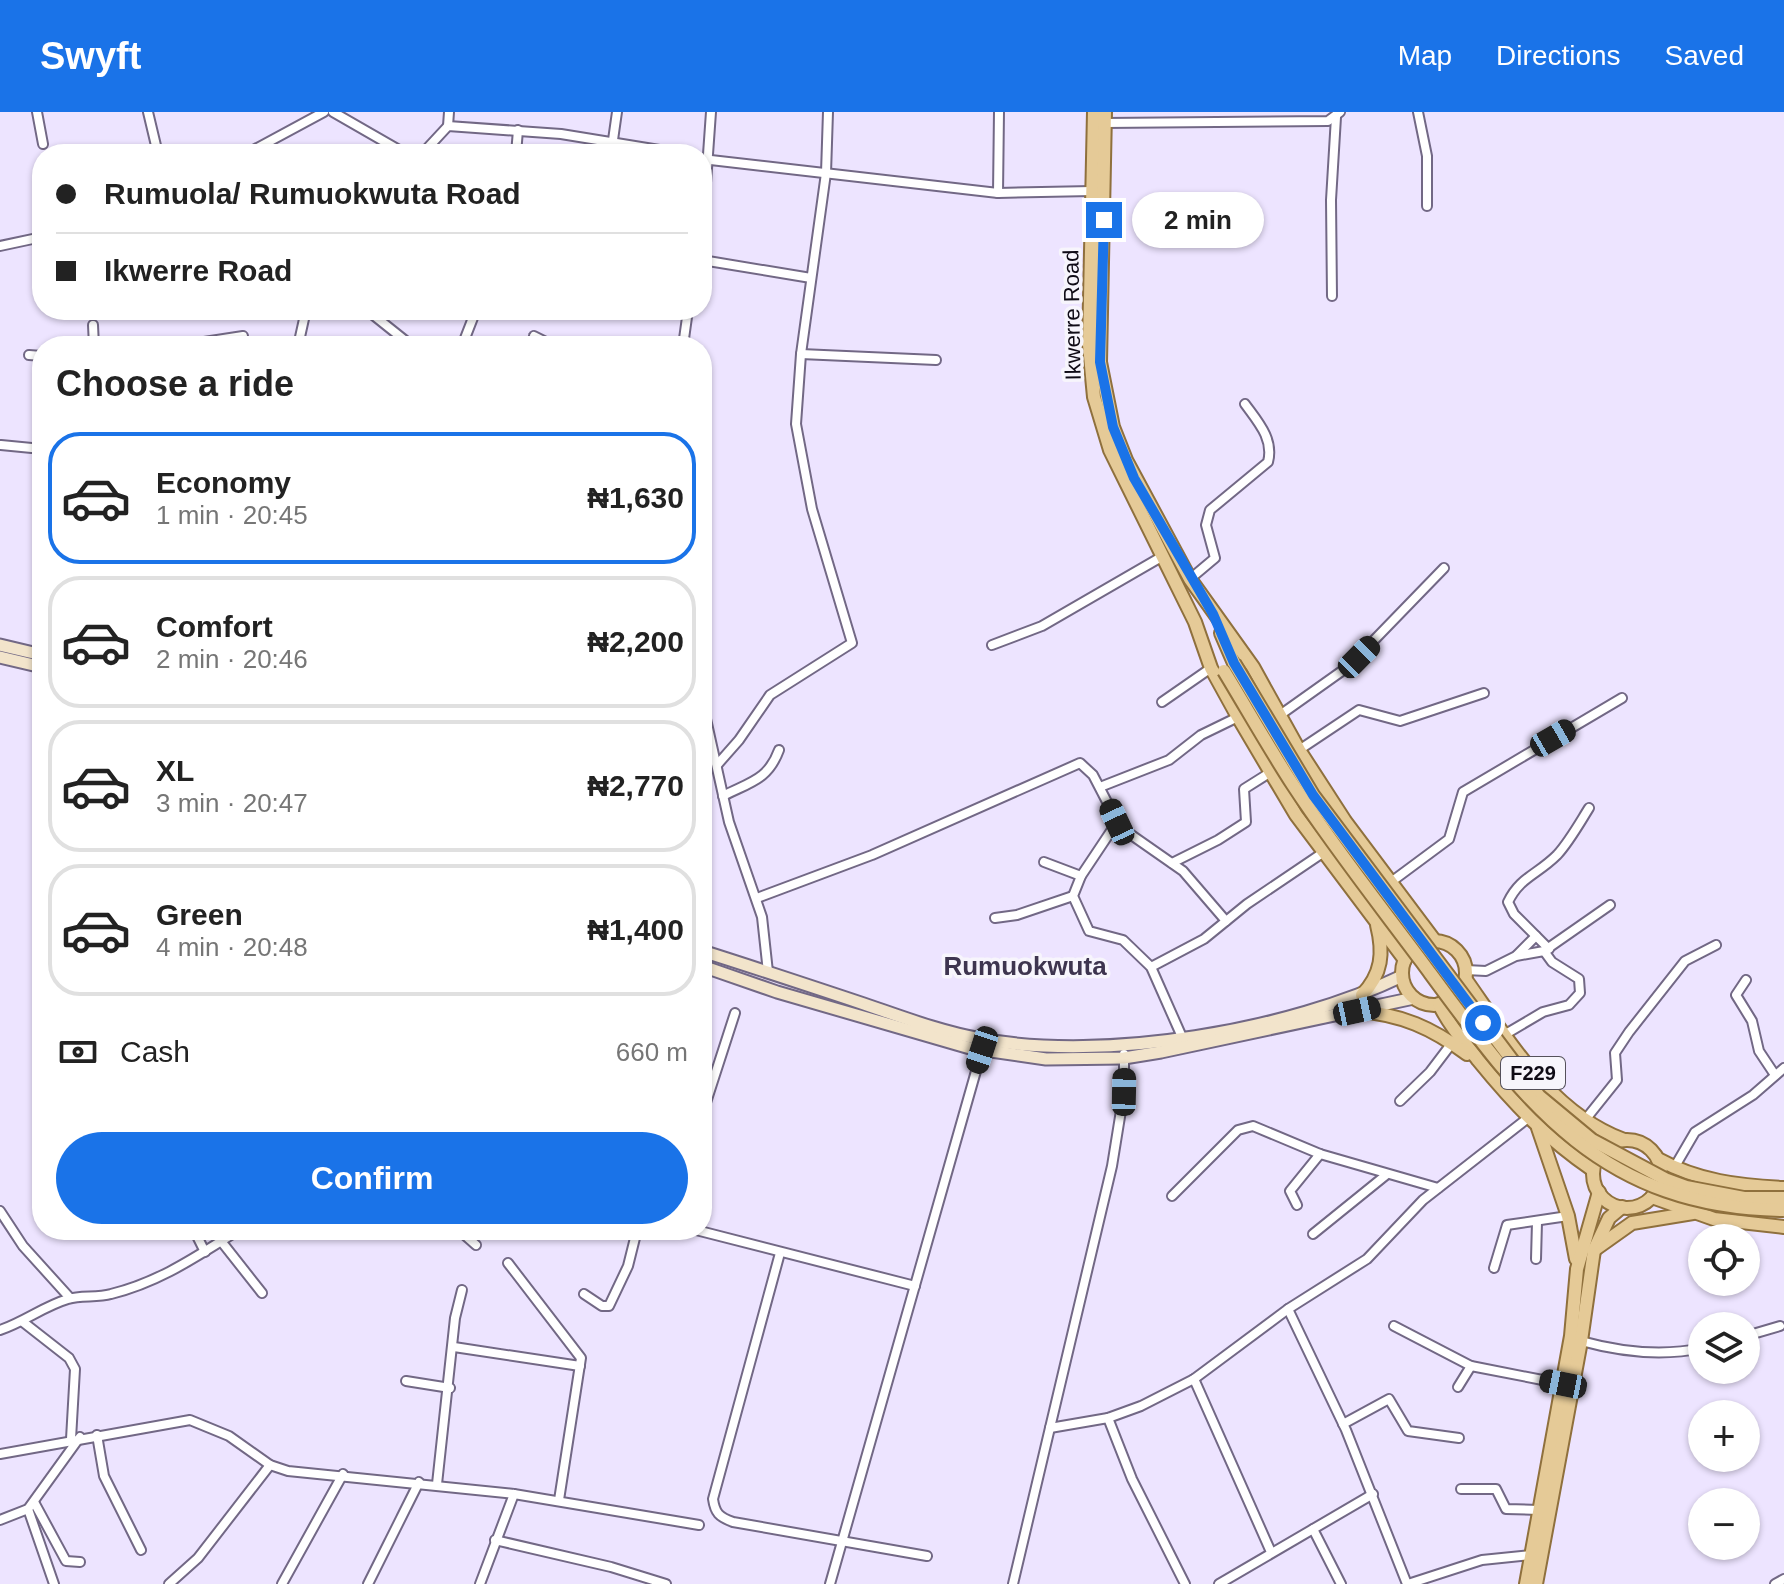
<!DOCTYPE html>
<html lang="en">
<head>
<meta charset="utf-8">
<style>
	body { margin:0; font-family:Helvetica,sans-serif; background:#f2f2f2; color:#222; height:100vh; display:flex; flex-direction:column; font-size:30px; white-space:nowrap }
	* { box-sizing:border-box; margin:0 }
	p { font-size:26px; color:#767676 }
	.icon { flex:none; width:44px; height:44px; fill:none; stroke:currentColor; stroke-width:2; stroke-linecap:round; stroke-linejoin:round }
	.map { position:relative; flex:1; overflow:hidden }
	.panel { position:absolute; left:32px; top:224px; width:680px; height:904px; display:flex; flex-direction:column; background:#fff; border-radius:32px; box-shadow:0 2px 6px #0004 }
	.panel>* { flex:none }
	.hud { position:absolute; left:32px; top:32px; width:680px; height:176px; border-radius:32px; box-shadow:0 2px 6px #0004; display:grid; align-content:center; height:176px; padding:0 24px; background:#fff }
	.buttons { position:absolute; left:1688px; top:1112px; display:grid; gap:16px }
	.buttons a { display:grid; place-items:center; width:72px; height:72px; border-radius:50%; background:#fff; box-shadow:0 2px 6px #0004; font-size:40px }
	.end { position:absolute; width:36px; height:36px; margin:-18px; border:10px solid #1a73e8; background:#fff; box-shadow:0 0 0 4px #fff }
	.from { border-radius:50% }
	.bubble { position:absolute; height:56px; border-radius:28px; background:#fff; box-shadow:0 2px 6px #0004; font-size:26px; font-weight:600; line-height:56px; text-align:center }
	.car { position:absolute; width:24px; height:48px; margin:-24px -12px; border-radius:10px; box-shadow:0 0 6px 2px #0007; background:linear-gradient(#222 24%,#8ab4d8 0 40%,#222 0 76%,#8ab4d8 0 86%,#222 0) }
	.hud b { display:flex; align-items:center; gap:28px; height:76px; font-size:30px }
	.hud b+b { border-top:2px solid #e0e0e0 }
	.hud i { width:20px; height:20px; background:#222 }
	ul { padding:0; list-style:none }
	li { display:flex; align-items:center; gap:24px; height:132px; margin:0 16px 12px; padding:0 8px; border:4px solid #e0e0e0; border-radius:32px }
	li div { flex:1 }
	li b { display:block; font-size:30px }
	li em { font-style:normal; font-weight:600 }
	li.on { border-color:#1a73e8 }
	li>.icon { width:72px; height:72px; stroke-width:1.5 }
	h2 { padding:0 24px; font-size:36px; line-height:96px }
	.pay { display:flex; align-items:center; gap:20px; height:88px; padding:0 24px; font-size:30px }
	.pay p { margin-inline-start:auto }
	.button { display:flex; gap:16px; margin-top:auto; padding:16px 24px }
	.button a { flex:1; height:92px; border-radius:48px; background:#1a73e8; color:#fff; font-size:32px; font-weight:600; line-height:92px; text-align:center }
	header { display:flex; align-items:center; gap:48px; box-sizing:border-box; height:112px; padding:0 40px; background:#1a73e8; color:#fff }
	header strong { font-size:38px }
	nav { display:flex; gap:44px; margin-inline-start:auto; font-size:28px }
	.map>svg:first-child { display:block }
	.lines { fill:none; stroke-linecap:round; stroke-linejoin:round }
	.street-casing { stroke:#726885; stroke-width:12 }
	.secondary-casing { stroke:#726885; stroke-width:15 }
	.primary-casing { stroke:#8f703d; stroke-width:16 }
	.street { stroke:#fff; stroke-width:8 }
	.secondary { stroke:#f2e4cb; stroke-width:11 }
	.primary { stroke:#e5ca97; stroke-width:12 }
	.primary-bridge-casing { stroke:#8f703d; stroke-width:16; stroke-linecap:butt }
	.primary-bridge { stroke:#e5ca97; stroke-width:12 }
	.route { stroke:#1a73e8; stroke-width:10 }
	.labels { text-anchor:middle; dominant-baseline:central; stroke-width:7; stroke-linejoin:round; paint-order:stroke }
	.shield { fill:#f7f5fc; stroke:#55515b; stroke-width:2 }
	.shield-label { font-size:20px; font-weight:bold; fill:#0f0b16 }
	.street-label { font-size:22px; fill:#0f0b16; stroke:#f7f5fc }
	.quarter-label { font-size:26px; font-weight:bold; fill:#3e354f; stroke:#f7f5fc }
</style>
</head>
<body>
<header>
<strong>Swyft</strong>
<nav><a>Map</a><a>Directions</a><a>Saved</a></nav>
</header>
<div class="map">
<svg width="1784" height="1472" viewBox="0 0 1784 1472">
	<rect width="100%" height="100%" fill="#ede4ff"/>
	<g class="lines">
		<defs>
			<g id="street">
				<polyline points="37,0 43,32"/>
				<polyline points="148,0 158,42"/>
				<polyline points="333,0 406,42"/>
				<polyline points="1418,0 1427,44 1427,94"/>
				<polyline points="1105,11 1328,9 1340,0"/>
				<polyline points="448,14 449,0"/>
				<polyline points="246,42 324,0"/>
				<polyline points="422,42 448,14 561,22 684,42"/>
				<polyline points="516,42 518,18"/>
				<polyline points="611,42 617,0"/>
				<polyline points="702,47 998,81 1092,79"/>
				<polyline points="998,81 999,0"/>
				<polyline points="39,125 42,147"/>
				<polyline points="702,127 711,0"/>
				<polyline points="0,134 42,125"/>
				<polyline points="702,148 811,166"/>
				<polyline points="1332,184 1331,88 1336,5"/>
				<polyline points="367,198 412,234"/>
				<polyline points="93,213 94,234"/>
				<polyline points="534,224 554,234"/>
				<polyline points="178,234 243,224"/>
				<polyline points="298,234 306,198"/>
				<polyline points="462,234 476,198"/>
				<polyline points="683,234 688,198"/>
				<polyline points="801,242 936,248"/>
				<polyline points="29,243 42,244"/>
				<polyline points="702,248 702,259"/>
				<polyline points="1,333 42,337"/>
				<path d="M1190,467L1215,446L1206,413L1210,398L1268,350C1274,327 1258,310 1245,292"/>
				<polyline points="992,533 1042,514 1163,444"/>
				<polyline points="702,589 729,710 762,805 768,860"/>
				<polyline points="1162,590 1211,556"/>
				<polyline points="1280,603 1349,554 1444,456"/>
				<polyline points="1299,638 1359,598 1400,609 1484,581"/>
				<polyline points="717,653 739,628 770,583 852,531 812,397 796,312 801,242 826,61 828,0"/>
				<polyline points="1100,675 1169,648 1201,623 1238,605"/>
				<path d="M723,684C750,670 768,668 779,638"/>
				<polyline points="1117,710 1081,764 1073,784 1089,819 1123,828 1151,855 1182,925"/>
				<polyline points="1044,750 1081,764"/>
				<polyline points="1172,751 1218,728 1246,710 1244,677 1271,660"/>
				<polyline points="1391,770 1449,727 1463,680 1622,586"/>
				<polyline points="757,786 872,743 1080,651 1093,663 1120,715 1183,759 1226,809"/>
				<polyline points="995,806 1017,803 1073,784"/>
				<path d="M1549,837L1514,802L1508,790C1520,765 1537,763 1557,743C1569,730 1579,712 1589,696"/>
				<polyline points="1517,843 1536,824"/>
				<polyline points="1151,855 1204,827 1247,792 1324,740"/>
				<polyline points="1466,858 1486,859 1516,844 1544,839 1610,793"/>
				<polyline points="1746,868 1736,883 1752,909 1759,939 1775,963"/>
				<polyline points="1504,923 1543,900 1569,893 1580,881 1579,867 1552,850 1544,839"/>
				<polyline points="1400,989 1430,960 1452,931"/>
				<polyline points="702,1003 735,901"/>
				<polyline points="1585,1008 1617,968 1615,941 1629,920 1685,849 1716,833"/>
				<polyline points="1674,1056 1695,1020 1753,983 1784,956"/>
				<polyline points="1172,1084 1238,1018 1253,1014 1320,1042 1438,1076"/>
				<polyline points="1297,1093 1290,1079 1320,1042"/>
				<polyline points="0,1099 23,1134 70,1186"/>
				<polyline points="194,1118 205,1140"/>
				<polyline points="459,1118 476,1133"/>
				<polyline points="696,1118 915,1174"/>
				<polyline points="1313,1122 1386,1063"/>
				<polyline points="221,1129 262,1181"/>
				<path d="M780,1141L713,1387C715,1401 719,1405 733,1410L927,1444"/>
				<polyline points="1536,1147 1537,1110"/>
				<polyline points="508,1151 581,1246 559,1388"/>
				<polyline points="1494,1156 1507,1113 1568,1104"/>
				<polyline points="584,1182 602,1194 609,1194 628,1154 637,1118"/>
				<polyline points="1288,1197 1346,1318 1407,1472"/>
				<polyline points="23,1210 69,1246 75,1257 71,1327"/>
				<polyline points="1394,1214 1471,1254 1563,1272"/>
				<path d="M0,1218C24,1210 44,1194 68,1187C81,1183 97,1186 111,1182C160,1170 197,1144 239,1118"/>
				<polyline points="1746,1224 1780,1214"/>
				<path d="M1581,1229C1621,1240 1661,1245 1702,1236"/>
				<polyline points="454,1235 580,1254"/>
				<polyline points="1194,1267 1271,1440"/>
				<polyline points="406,1269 450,1276"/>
				<polyline points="1458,1275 1471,1254"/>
				<polyline points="1108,1306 1132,1367 1185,1472"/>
				<polyline points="1343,1312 1389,1287 1408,1319 1459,1326"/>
				<polyline points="1050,1316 1108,1306 1141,1294 1194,1267 1288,1197 1367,1147 1423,1088 1528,1006"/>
				<polyline points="97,1323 104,1364 141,1438"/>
				<polyline points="0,1342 190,1308 229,1324 270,1353 288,1359 514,1382 699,1413"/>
				<polyline points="437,1372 455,1206 462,1178"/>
				<polyline points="1461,1377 1496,1377 1506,1397 1539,1398"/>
				<polyline points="34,1390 66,1449 80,1450"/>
				<polyline points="28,1397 54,1472"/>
				<polyline points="0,1408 28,1397 80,1325"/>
				<polyline points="1313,1417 1341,1472"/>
				<polyline points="495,1428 611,1455 666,1472"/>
				<polyline points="169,1472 198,1446 270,1353"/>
				<polyline points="282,1472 343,1362"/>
				<polyline points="368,1472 419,1370"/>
				<polyline points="480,1472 514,1382"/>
				<polyline points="830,1472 982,938"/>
				<polyline points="1013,1472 1112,1054 1124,980 1124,942"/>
				<polyline points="1219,1472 1373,1382"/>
				<polyline points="1408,1472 1482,1448 1531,1443"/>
				<polyline points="1775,1472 1784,1467"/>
			</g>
			<g id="secondary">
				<polyline points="0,533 42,543"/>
				<polyline points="0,545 42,555"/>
				<path d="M702,839C756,856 810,874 864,892C902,905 941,920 981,927C1105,950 1288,919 1402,864"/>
				<polyline points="702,854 777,880 970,936 1046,947 1124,946 1161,940 1414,886"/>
			</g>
			<g id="primary">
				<polyline points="1094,0 1089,233 1094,285 1110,338 1195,510 1211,556 1238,605 1296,703 1405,848"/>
				<polyline points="1105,0 1100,250 1113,315 1126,348 1190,467 1253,555 1299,638 1345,709 1435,829"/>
				<polyline points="1221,521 1234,551"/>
				<circle cx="1434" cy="861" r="32"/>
				<path d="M1466,868C1509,929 1551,1001 1624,1028"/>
				<path d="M1362,883C1382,862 1384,841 1377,813"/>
				<path d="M1439,892C1449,913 1464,930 1478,948C1513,991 1547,1027 1593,1058"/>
				<path d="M1357,899C1401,902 1432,916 1467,942"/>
				<polyline points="1538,1016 1568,1104 1576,1147"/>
				<circle cx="1627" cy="1062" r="34"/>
				<path d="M1658,1047C1698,1069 1739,1074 1784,1076"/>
				<polyline points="1652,1085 1714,1107 1784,1115"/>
				<polyline points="1594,1138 1632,1111 1693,1101"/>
				<polyline points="1526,1472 1571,1224 1577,1157 1599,1080"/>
				<polyline points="1536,1472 1581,1229 1594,1138 1609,1106 1622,1095"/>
			</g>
		</defs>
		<use href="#street" class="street-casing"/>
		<use href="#secondary" class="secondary-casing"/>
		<use href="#primary" class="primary-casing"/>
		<use href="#street" class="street"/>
		<use href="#secondary" class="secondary"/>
		<use href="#primary" class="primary"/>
		<defs>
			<g id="primary-bridge">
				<polyline points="1234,551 1313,683 1539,984 1592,1028 1667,1068 1686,1075 1744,1086 1784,1086"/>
				<path d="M1224,559C1247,597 1269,636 1293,673C1333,734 1378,791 1422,850C1522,986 1597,1096 1784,1098"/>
			</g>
		</defs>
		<use href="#primary-bridge" class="primary-bridge-casing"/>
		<use href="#primary-bridge" class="primary-bridge"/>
	</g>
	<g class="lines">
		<polyline class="route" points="1104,108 1100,250 1113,315 1134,366 1213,502 1234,551 1313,683 1483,911"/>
	</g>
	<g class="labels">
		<rect class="shield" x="1501" y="945" width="64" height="32" rx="6"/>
		<g class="shield-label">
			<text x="1533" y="961">F229</text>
		</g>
		<g class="street-label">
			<text transform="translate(1072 203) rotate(-91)">Ikwerre Road</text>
		</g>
		<g class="quarter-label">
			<text x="1025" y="854">Rumuokwuta</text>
		</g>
	</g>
</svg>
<div class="buttons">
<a><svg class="icon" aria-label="locate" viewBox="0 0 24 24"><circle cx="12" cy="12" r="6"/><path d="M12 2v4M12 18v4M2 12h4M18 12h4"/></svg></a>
<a><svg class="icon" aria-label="layers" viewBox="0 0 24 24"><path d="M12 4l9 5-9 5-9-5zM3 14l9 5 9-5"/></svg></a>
<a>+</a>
<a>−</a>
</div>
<i class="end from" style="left:1483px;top:911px"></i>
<i class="end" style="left:1104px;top:108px"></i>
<div class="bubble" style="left:1132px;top:80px;width:132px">2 min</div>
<i class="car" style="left:1359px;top:545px;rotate:45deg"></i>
<i class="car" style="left:1553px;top:626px;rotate:60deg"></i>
<i class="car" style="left:1117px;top:710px;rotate:335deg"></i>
<i class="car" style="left:1357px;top:899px;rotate:78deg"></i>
<i class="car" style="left:982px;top:938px;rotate:198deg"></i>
<i class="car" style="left:1124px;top:980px;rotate:1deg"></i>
<i class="car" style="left:1563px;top:1272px;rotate:281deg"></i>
<div class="hud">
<b><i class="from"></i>Rumuola/ Rumuokwuta Road</b>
<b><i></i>Ikwerre Road</b>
</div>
<section class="panel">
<h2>Choose a ride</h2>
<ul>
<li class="on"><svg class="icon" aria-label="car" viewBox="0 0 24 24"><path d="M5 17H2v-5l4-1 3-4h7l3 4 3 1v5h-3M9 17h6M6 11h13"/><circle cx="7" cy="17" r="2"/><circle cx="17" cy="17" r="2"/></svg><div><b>Economy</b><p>1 min · 20:45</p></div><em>₦1,630</em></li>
<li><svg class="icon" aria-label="car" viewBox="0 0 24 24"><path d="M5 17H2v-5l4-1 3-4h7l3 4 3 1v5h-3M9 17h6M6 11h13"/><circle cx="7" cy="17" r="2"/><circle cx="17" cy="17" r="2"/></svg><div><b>Comfort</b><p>2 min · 20:46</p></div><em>₦2,200</em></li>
<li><svg class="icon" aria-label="car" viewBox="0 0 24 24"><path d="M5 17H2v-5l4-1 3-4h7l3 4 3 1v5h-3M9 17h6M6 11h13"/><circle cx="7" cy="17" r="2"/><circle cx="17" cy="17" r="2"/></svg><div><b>XL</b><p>3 min · 20:47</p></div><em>₦2,770</em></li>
<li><svg class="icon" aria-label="car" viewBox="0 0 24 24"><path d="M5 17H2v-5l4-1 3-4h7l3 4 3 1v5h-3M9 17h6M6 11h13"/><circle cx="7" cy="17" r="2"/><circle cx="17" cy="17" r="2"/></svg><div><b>Green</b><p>4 min · 20:48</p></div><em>₦1,400</em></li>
</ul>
<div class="pay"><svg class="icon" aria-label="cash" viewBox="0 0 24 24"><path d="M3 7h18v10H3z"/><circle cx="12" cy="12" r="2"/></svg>Cash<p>660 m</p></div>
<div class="button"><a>Confirm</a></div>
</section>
</div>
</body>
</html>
